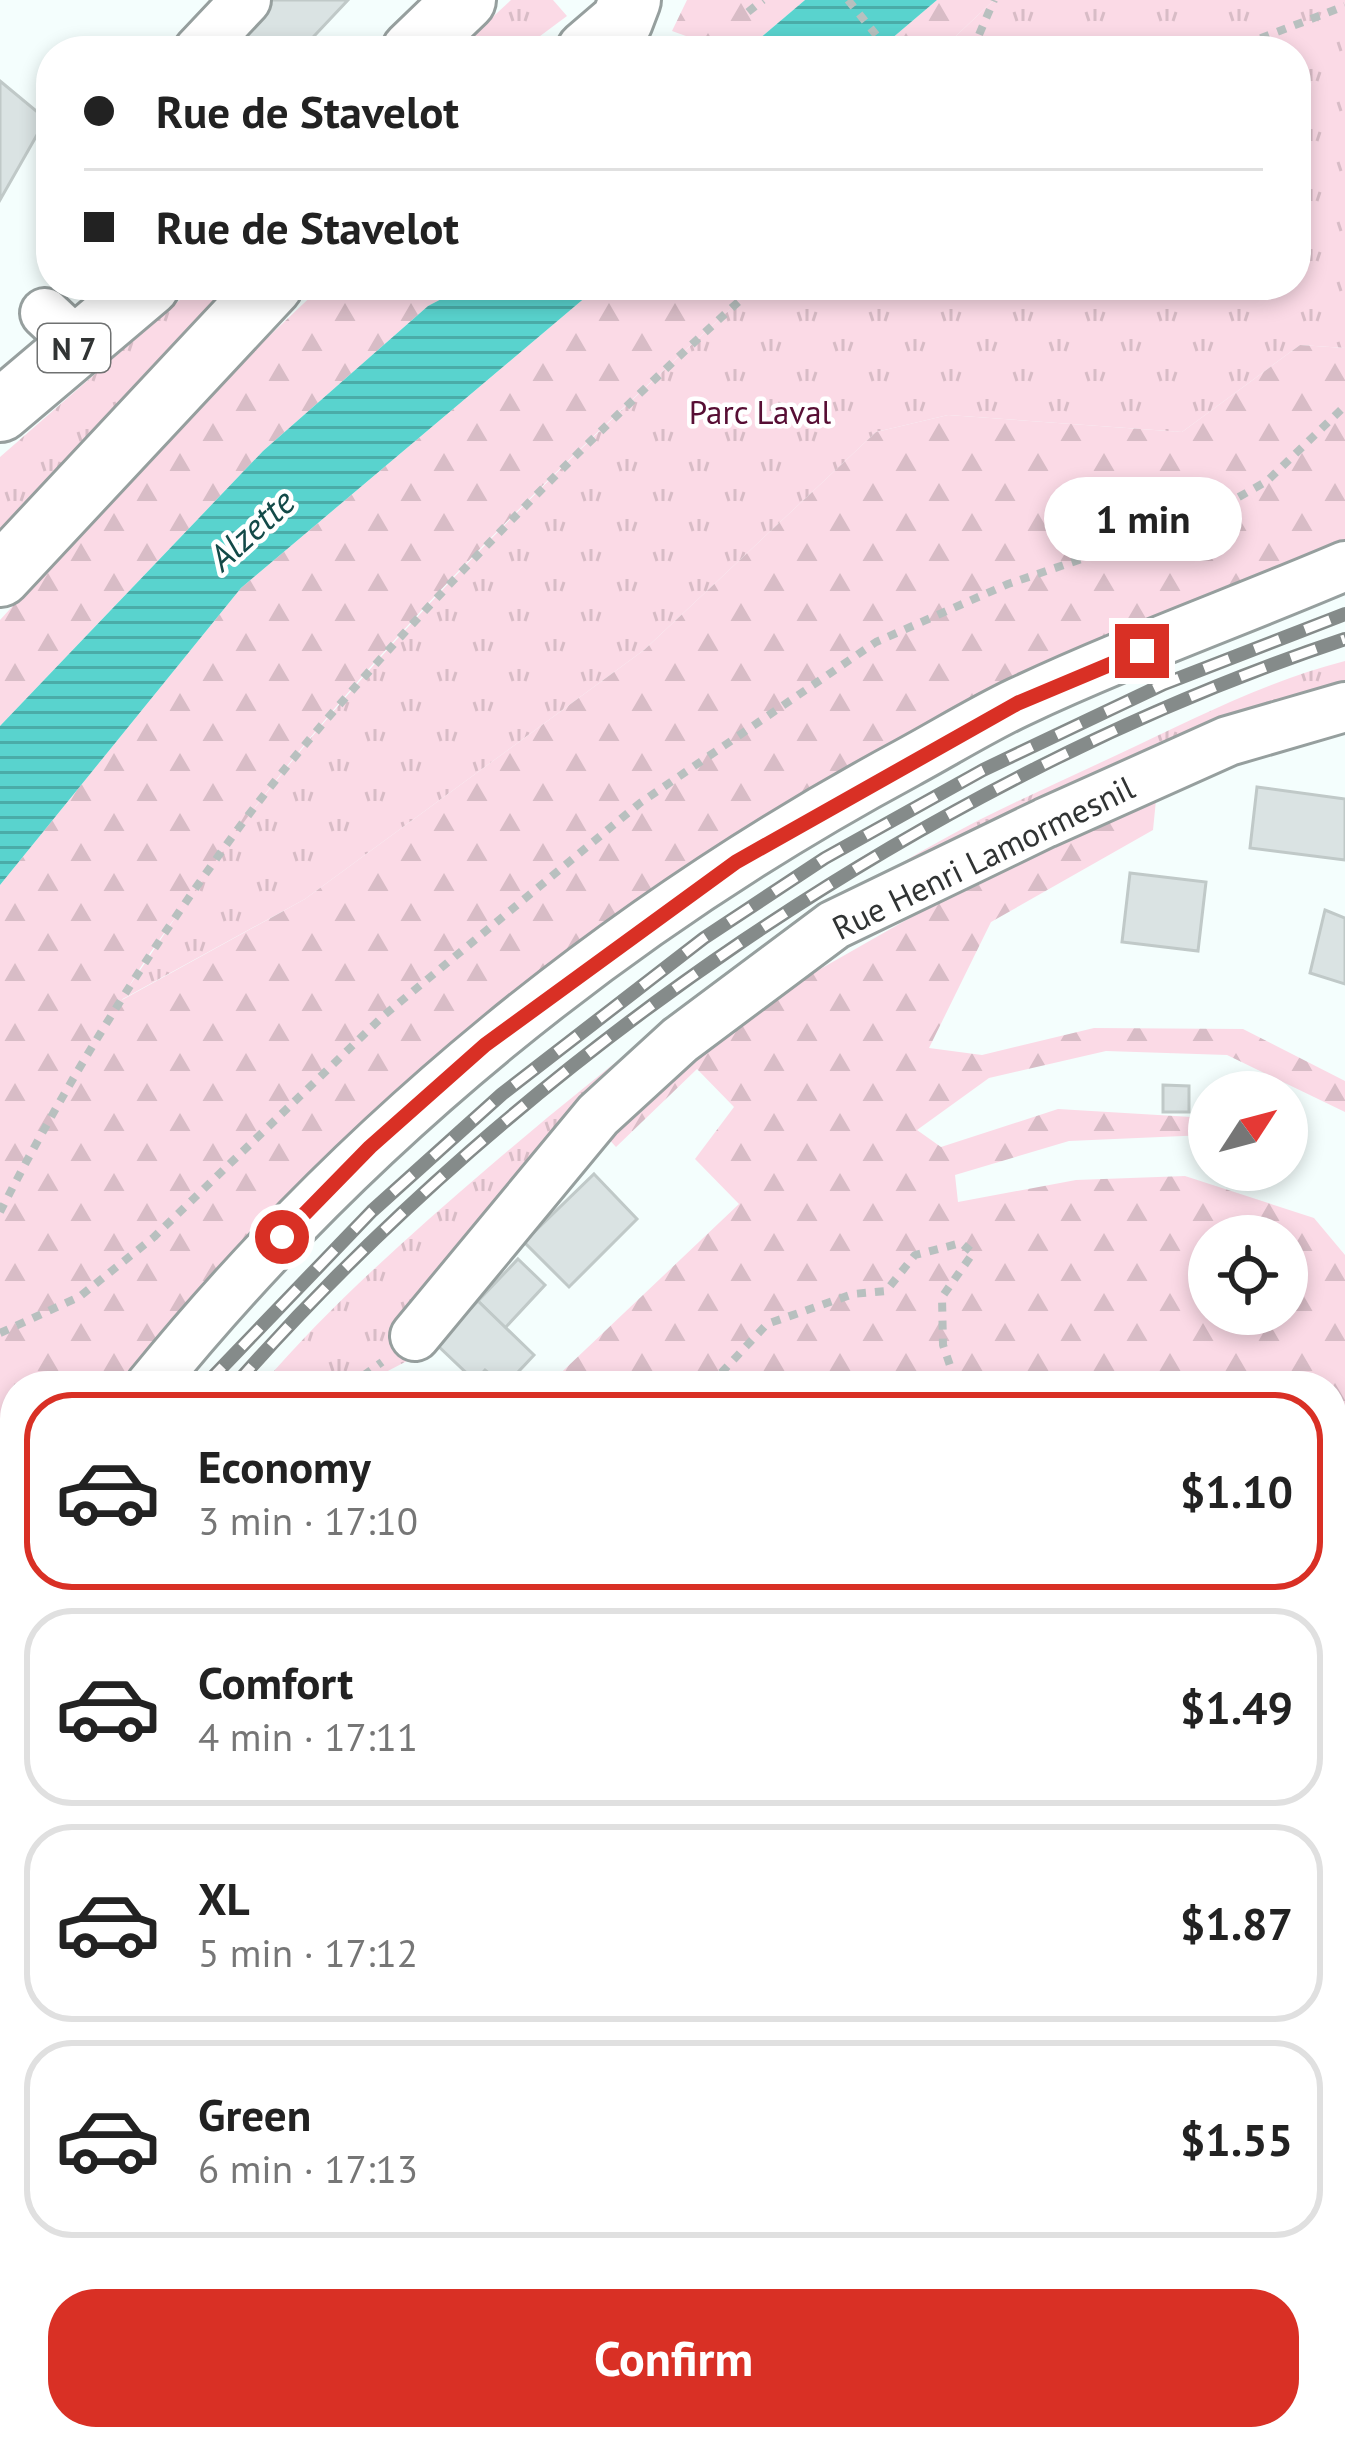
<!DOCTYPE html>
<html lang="en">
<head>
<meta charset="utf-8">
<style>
	body { margin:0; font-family:"PT Sans",sans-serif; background:#f2f2f2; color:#222; height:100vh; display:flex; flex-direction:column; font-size:45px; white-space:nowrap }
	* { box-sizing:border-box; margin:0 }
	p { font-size:39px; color:#767676 }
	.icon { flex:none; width:66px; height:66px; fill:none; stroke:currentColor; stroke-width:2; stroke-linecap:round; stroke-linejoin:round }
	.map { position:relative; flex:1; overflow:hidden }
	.side { position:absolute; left:0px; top:1371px; width:1347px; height:1080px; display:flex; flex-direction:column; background:#fff; border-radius:48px 48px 0 0; box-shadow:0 6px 18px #0003 }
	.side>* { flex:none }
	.banner { position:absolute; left:36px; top:36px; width:1275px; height:264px; border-radius:48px; box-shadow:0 6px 18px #0003; display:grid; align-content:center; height:264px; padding:0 48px; background:#fff }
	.needle { width:78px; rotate:54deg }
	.tools { position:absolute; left:1188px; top:1071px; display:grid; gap:24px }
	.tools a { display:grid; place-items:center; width:120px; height:120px; border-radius:50%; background:#fff; box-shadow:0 6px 18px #0003; font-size:60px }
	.end { position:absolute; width:54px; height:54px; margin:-27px; border:15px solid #d93025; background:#fff; box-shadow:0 0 0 6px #fff }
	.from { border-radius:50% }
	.bubble { position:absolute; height:84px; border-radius:42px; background:#fff; box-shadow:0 6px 18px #0003; font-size:39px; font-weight:700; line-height:84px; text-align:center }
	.banner b { display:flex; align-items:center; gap:42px; height:114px; font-size:45px }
	.banner b+b { border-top:3px solid #e0e0e0 }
	.banner i { width:30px; height:30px; background:#222 }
	ul { padding:21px 0 0; list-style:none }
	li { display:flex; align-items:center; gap:36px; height:198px; margin:0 24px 18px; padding:0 24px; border:6px solid #e0e0e0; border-radius:48px }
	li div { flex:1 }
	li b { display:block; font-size:45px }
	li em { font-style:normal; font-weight:700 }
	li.selected { border-color:#d93025 }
	li>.icon { width:108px; height:108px; stroke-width:1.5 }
	.action { display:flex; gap:24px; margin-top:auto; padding:24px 48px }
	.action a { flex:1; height:138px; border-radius:48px; background:#d93025; color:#fff; font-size:48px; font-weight:700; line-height:138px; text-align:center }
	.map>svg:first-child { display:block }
	.grass { fill:url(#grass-tufts) }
	.forest { fill:url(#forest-firs); fill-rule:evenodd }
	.water { fill:url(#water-rules) }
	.building { fill:#dae3e3; stroke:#c0c9c8; stroke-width:3 }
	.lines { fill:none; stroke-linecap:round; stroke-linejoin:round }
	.minor-casing { stroke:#969f9e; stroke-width:54 }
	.major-casing { stroke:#969f9e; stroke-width:66 }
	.path { stroke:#b8c0bf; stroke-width:8; stroke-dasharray:9 9; stroke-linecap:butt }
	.minor { stroke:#fff; stroke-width:48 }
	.major { stroke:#fff; stroke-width:60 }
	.rail-casing { stroke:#858b8a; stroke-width:14 }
	.rail { stroke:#fff; stroke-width:9; stroke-dasharray:27; stroke-linecap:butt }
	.route { stroke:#d93025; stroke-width:15 }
	.labels { text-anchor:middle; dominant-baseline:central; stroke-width:9; stroke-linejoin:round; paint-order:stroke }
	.shield { fill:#fff; stroke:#6f7171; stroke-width:3 }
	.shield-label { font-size:30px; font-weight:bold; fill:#313434 }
	.park-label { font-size:33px; fill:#570e34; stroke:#fff }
	.street-label { font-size:33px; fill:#313434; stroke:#fff }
	.water-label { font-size:36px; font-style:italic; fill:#134a48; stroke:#fff }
</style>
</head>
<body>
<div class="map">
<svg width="1345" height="2451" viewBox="0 0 1345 2451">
	<defs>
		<pattern id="grass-tufts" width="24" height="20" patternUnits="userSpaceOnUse" patternTransform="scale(3)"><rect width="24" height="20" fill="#fbdae6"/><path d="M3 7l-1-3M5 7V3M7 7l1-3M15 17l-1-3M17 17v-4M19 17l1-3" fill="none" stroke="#d8bcc6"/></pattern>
		<pattern id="forest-firs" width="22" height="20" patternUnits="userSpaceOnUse" patternTransform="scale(3)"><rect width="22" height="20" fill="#fbdae6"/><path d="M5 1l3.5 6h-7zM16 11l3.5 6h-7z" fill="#d8bcc6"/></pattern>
		<pattern id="water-rules" width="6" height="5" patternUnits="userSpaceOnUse" patternTransform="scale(3)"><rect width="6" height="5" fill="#59d3ce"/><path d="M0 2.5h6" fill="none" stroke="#4aaca8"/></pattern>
	</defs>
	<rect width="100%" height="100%" fill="#f4fefd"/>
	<g class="grass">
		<polygon points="511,0 553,0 567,16 520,51 456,51"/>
		<path d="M994,0H1345V348L1300,345L1182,432L948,415L876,432L644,650L305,899L119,1001C159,944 196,883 239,828C391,630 571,452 757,285H1296V51H940Z"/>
		<polygon points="197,285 238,285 145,373 0,536 0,457"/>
		<path d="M1345,661V689L672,1030L430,1349L359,1386H261C330,1305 410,1235 490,1166C639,1039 805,910 979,820C1025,797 1072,776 1119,754C1191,720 1267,681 1345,661Z"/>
		<polygon points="15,1710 15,1782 0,1804 0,1731"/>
		<polygon points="1332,2143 1345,2152 1345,2233 1332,2242"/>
		<polygon points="1332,2401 1345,2407 1345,2451 472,2451 487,2436 1332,2436"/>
	</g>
	<g class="forest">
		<polygon points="687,0 805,0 745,51 706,51 711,45 672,31"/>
		<polygon points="937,0 994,0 940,51 877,51"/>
		<polygon points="323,285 468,285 428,306 263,451 0,726 0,620 187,414"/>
		<path d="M600,285H757C562,460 352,663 203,879C176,918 143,958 122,1000L305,899L644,650L876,432L948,415L1182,432L1300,345L1345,348V566L1018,703L597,960L150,1386H15V1556L0,1577V885L241,588Z"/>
		<path d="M1157,790L1153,830L991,922L929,1048L982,1055L1094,1028L1243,1029L1345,1081V1112L1227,1055L1106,1051L989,1078L917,1130L941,1147L1058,1109L1208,1118L1206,1135L1069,1141L955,1175L958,1202L1076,1180L1185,1176L1314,1218L1345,1255V1735L1332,1727V1386H547L739,1204L695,1159L734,1107L697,1069L616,1147L603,1133L682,1048L1050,838ZM1209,1236H1287V1314H1209Z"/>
		<polygon points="1332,1778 1345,1786 1345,2152 1332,2143 1332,1962 1340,1961 1332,1956"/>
		<polygon points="15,1782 15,2436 487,2436 472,2451 0,2451 0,1804"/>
	</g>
	<g class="water">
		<polygon points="805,0 937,0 877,51 745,51"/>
		<polygon points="468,285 600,285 241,588 0,885 0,726 263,451 428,306"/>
	</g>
	<g class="building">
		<polygon points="260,0 348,0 300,51 212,51"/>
		<polygon points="0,81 46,119 0,200"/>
		<polygon points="1257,787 1345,799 1345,860 1250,848"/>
		<polygon points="1130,873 1206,882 1198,951 1122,942"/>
		<polygon points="1325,910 1345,918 1345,984 1310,973"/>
		<polygon points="1163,1085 1189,1086 1189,1112 1163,1112"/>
		<polygon points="594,1174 637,1219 569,1287 524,1242"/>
		<polygon points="518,1259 545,1285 505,1328 478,1301"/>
		<polygon points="478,1301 534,1355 505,1386 485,1370 475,1381 436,1344"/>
		<polygon points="976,2436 1009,2436 1021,2440 1018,2451 971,2451"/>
	</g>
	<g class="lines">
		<defs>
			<g id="minor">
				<polyline points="198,51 246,0"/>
				<polyline points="45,313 78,344"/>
				<polyline points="415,1336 598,1115 680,1040 834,925 1045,823 1228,741 1345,707"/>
				<path d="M150,1386C358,1130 617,919 907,763C944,743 981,720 1019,702C1125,652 1237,612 1345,566"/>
				<polyline points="0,1577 15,1556"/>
				<polyline points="1332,1756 1345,1764"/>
				<polyline points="1332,2242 1345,2249"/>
				<polyline points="1146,2436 1228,2451"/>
			</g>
			<g id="major">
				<polyline points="412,51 465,0"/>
				<polyline points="587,51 622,21 630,0"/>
				<polyline points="0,411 149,285"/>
				<polyline points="0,576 272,285"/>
			</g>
		</defs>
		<use href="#minor" class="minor-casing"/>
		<use href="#major" class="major-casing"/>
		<g class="path">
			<polyline points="848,0 889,51"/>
			<polyline points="748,12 763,0"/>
			<polyline points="972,51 994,0"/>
			<polyline points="1227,51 1345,6"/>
			<path d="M0,1212C68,1079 147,953 235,833C291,757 355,686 419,617C527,501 639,391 757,285"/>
			<polyline points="0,1333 79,1297 154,1237 382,1017 640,803 876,642 1008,584 1202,518 1267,481 1345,406"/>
			<polyline points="349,1386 382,1362"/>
			<polyline points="709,1386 767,1324 853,1294 886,1291 915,1255 961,1243 973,1253 942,1297 943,1345 957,1386"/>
			<polyline points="0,1909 15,1897"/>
			<polyline points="226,2451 235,2436"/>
			<polyline points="750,2451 760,2436"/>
		</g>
		<use href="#minor" class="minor"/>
		<use href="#major" class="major"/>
		<defs>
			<g id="rail">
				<polyline points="204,1386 372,1211 502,1094 704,938 825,858 983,770 1164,684 1345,614"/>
				<path d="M234,1386C522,1059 930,777 1345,639"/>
				<polyline points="0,1648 15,1627"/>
				<polyline points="0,1688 15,1668"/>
			</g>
		</defs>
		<use href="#rail" class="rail-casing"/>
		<use href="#rail" class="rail"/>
	</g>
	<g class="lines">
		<polyline class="route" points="282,1237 370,1147 485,1045 736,862 1018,703 1142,651"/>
	</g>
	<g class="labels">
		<rect class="shield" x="38" y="324" width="72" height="48" rx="9"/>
		<g class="shield-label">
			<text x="74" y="348">N 7</text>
		</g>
		<g class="park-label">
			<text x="760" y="411">Parc Laval</text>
		</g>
		<g class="street-label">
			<text transform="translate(983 857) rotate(-26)">Rue Henri Lamormesnil</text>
		</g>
		<g class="water-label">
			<text transform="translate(251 529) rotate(-42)">Alzette</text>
		</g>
	</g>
</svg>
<div class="tools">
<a><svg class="needle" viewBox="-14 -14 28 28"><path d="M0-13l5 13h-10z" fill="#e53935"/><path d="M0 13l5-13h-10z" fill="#767676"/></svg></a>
<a><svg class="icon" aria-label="locate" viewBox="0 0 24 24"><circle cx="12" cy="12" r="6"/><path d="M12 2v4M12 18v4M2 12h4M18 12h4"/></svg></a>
</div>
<i class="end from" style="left:282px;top:1237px"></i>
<i class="end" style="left:1142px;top:651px"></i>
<div class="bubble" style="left:1044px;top:477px;width:198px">1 min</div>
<div class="banner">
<b><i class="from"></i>Rue de Stavelot</b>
<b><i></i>Rue de Stavelot</b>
</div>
<section class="side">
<ul>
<li class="selected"><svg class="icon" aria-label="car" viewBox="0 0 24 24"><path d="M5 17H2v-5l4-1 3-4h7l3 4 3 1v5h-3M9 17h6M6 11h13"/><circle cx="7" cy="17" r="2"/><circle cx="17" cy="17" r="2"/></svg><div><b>Economy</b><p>3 min · 17:10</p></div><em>$1.10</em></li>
<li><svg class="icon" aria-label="car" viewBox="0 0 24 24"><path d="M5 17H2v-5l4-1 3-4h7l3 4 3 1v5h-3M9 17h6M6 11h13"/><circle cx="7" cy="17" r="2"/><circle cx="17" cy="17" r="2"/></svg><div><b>Comfort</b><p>4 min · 17:11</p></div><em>$1.49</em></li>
<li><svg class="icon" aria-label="car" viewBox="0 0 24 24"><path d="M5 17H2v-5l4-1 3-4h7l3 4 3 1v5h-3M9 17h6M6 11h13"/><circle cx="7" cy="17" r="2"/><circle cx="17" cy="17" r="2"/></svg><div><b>XL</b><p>5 min · 17:12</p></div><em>$1.87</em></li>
<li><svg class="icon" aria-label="car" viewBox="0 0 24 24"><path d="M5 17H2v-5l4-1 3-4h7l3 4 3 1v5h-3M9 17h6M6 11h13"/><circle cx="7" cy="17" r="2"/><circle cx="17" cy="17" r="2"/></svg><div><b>Green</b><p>6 min · 17:13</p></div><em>$1.55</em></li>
</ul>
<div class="action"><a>Confirm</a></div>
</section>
</div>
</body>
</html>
